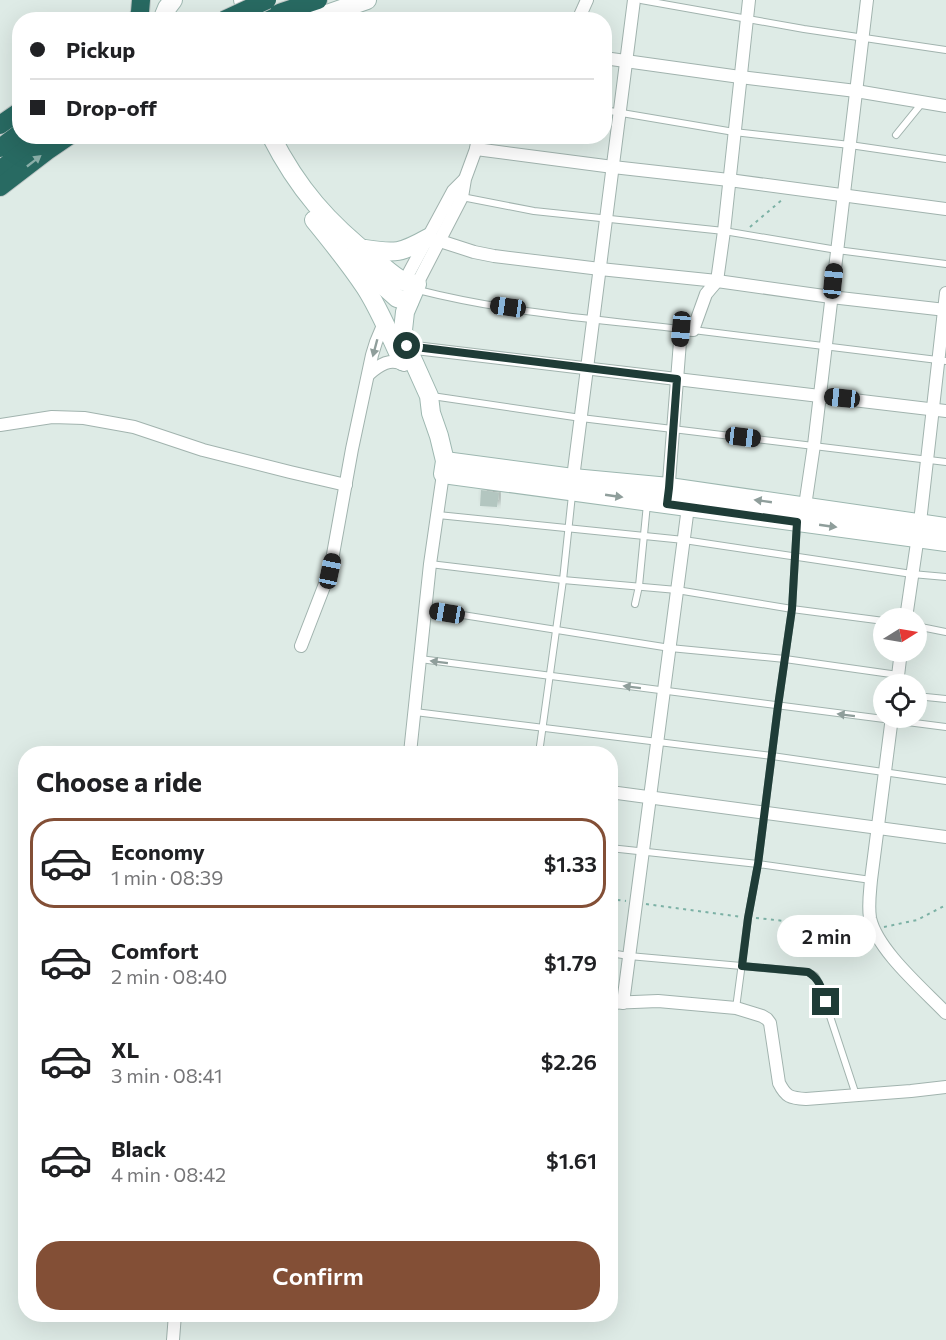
<!DOCTYPE html>
<html lang="en">
<head>
<meta charset="utf-8">
<style>
	body { margin:0; font-family:Commissioner,sans-serif; background:#f6f6f6; color:#202124; height:100vh; display:flex; flex-direction:column; font-size:22px; white-space:nowrap }
	* { box-sizing:border-box; margin:0 }
	p { font-size:20px; color:#757577 }
	.icon { flex:none; width:33px; height:33px; fill:none; stroke:currentColor; stroke-width:2; stroke-linecap:round; stroke-linejoin:round }
	.map { position:relative; flex:1; overflow:hidden }
	.drawer { position:absolute; left:18px; top:746px; width:600px; height:576px; display:flex; flex-direction:column; background:#fff; border-radius:24px; box-shadow:0 6px 24px #0002 }
	.drawer>* { flex:none }
	.guide { position:absolute; left:12px; top:12px; width:600px; height:132px; border-radius:24px; box-shadow:0 6px 24px #0002; display:grid; align-content:center; height:132px; padding:0 18px; background:#fff }
	.needle { width:39px; rotate:79deg }
	.fabs { position:absolute; left:873px; top:608px; display:grid; gap:12px }
	.fabs a { display:grid; place-items:center; width:54px; height:54px; border-radius:50%; background:#fff; box-shadow:0 6px 24px #0002; font-size:30px }
	.end { position:absolute; width:27px; height:27px; margin:-14px; border:8px solid #1f3c37; background:#fff; box-shadow:0 0 0 3px #fff }
	.from { border-radius:50% }
	.bubble { position:absolute; height:42px; border-radius:21px; background:#fff; box-shadow:0 6px 24px #0002; font-size:20px; font-weight:600; line-height:42px; text-align:center }
	.car { position:absolute; width:18px; height:36px; margin:-18px -9px; border-radius:8px; box-shadow:0 0 4px 2px #0007; background:linear-gradient(#222 24%,#8ab4d8 0 40%,#222 0 76%,#8ab4d8 0 86%,#222 0) }
	.guide b { display:flex; align-items:center; gap:21px; height:57px; font-size:22px }
	.guide b+b { border-top:2px solid #e0e0e0 }
	.guide i { width:15px; height:15px; background:#202124 }
	ul { padding:0; list-style:none }
	li { display:flex; align-items:center; gap:18px; height:90px; margin:0 12px 9px; padding:0 6px; border:3px solid transparent; border-radius:24px }
	li div { flex:1 }
	li b { display:block; font-size:22px }
	li em { font-style:normal; font-weight:600 }
	li.active { border-color:#834f36 }
	li>.icon { width:54px; height:54px; stroke-width:1.5 }
	h2 { padding:0 18px; font-size:27px; line-height:72px }
	.action { display:flex; gap:12px; margin-top:auto; padding:12px 18px }
	.action a { flex:1; height:69px; border-radius:24px; background:#834f36; color:#fff; font-size:24px; font-weight:600; line-height:69px; text-align:center }
	.map>svg:first-child { display:block }
	.building { fill:#b3c6c0; filter:url(#shadow) }
	.lines { fill:none; stroke-linecap:round; stroke-linejoin:round }
	.lane-casing { stroke:#a1b3ae; stroke-width:8 }
	.street-casing { stroke:#a1b3ae; stroke-width:14 }
	.secondary-casing { stroke:#9db7b0; stroke-width:20 }
	.highway-casing { stroke:#c0c8c7; stroke-width:20 }
	.path { stroke:#7cb1a5; stroke-width:2; stroke-dasharray:3 4.5; stroke-linecap:butt }
	.lane { stroke:#fff; stroke-width:6 }
	.street { stroke:#fff; stroke-width:12 }
	.secondary { stroke:#fff; stroke-width:18 }
	.highway { stroke:#286a62; stroke-width:18 }
	.highway-bridge-casing { stroke:#c0c8c7; stroke-width:20; stroke-linecap:butt }
	.highway-bridge { stroke:#286a62; stroke-width:18 }
	.oneway { fill:#8cb1ab }
	.oneway2 { fill:#8f9e9b }
	.route { stroke:#1f3c37; stroke-width:8 }
</style>
</head>
<body>
<div class="map">
<svg width="946" height="1340" viewBox="0 0 946 1340">
	<defs>
		<filter id="shadow"><feDropShadow dx="3.5" dy="-3.5" stdDeviation="3" flood-color="#0004"/></filter>
	</defs>
	<rect width="100%" height="100%" fill="#deebe6"/>
	<polygon class="building" points="481,490 499,493 497,507 480,506"/>
	<g class="lines">
		<defs>
			<g id="lane">
				<polyline points="641,0 804,29 946,50"/>
				<polyline points="604,110 734,132 850,145 946,159"/>
				<polyline points="896,135 922,103"/>
				<polyline points="462,197 534,211 724,231 837,250 946,264"/>
				<path d="M418,290C504,312 593,319 681,329"/>
				<polyline points="693,330 946,361"/>
				<polyline points="432,396 581,418 946,462"/>
				<polyline points="438,515 684,540 912,574 946,577"/>
				<polyline points="430,564 563,580 677,590 792,609 884,621"/>
				<polyline points="635,604 639,586 647,504"/>
				<polyline points="425,609 670,648 785,659 898,675"/>
				<polyline points="916,626 946,632"/>
				<polyline points="420,659 946,727"/>
				<polyline points="916,696 946,699"/>
				<polyline points="415,712 772,756 946,781"/>
				<polyline points="539,753 563,580 572,495"/>
				<polyline points="610,848 758,864 871,880"/>
				<polyline points="610,953 629,956 808,972 815,976 819,983 856,1095"/>
				<polyline points="736,1008 748,918 758,864 778,706 792,609 797,525"/>
			</g>
			<g id="street">
				<polyline points="578,20 587,0"/>
				<polyline points="604,58 740,77 856,91 946,106"/>
				<polyline points="476,149 613,167 729,180 946,209"/>
				<polyline points="440,241 474,252 494,256 600,269 717,281 831,297 946,310"/>
				<polyline points="404,282 453,191 464,180"/>
				<polyline points="417,284 462,197 465,179 476,149 478,136"/>
				<polyline points="407,347 946,411"/>
				<path d="M369,374C379,365 391,357 404,365"/>
				<polyline points="0,425 52,417 84,418 134,427 203,450 290,472 346,485"/>
				<polyline points="573,478 634,0"/>
				<polyline points="668,494 681,329 693,330 706,294 717,281 724,231 749,0"/>
				<polyline points="805,506 814,445 867,0"/>
				<polyline points="906,618 920,522 946,293"/>
				<polyline points="301,646 330,571 352,449 372,355 376,342 384,323"/>
				<polyline points="897,684 901,651"/>
				<path d="M892,717L871,880C870,892 868,905 870,918C877,950 923,989 946,1013"/>
				<polyline points="410,753 430,564 443,474"/>
				<polyline points="610,792 946,837"/>
				<path d="M610,1003L658,1001L736,1008L762,1016L767,1019L770,1023L779,1083C786,1097 790,1098 806,1099L911,1091L946,1087"/>
				<polyline points="623,1003 688,507"/>
				<polyline points="173,1340 175,1314"/>
			</g>
			<g id="secondary">
				<polyline points="243,0 249,9 254,20"/>
				<polyline points="162,20 167,8 173,0"/>
				<polyline points="310,20 367,0"/>
				<path d="M271,136C298,189 328,223 374,259C383,266 393,276 403,281C407,283 413,284 417,284L405,312L403,330L407,347L429,396L431,413L439,436L445,461L443,474L946,542"/>
				<path d="M314,220C332,242 349,263 365,287C380,310 390,336 402,361"/>
				<path d="M365,249C396,254 401,253 428,238"/>
				<polyline points="351,257 397,298 409,302"/>
				<polyline points="445,461 573,478 669,487 946,527"/>
			</g>
			<g id="highway">
				<polyline points="138,20 140,12 141,0"/>
				<polyline points="265,20 282,12 318,0"/>
				<polyline points="0,125 20,111"/>
				<polyline points="0,148 20,133"/>
				<polyline points="0,170 43,136"/>
				<polyline points="0,187 47,151 69,136"/>
			</g>
		</defs>
		<use href="#lane" class="lane-casing"/>
		<use href="#street" class="street-casing"/>
		<use href="#secondary" class="secondary-casing"/>
		<use href="#highway" class="highway-casing"/>
		<g class="path">
			<polyline points="750,227 783,199"/>
			<polyline points="610,899 626,901"/>
			<polyline points="646,904 742,917"/>
			<polyline points="756,918 861,929"/>
			<polyline points="884,927 917,920 946,905"/>
		</g>
		<use href="#lane" class="lane"/>
		<use href="#street" class="street"/>
		<use href="#secondary" class="secondary"/>
		<use href="#highway" class="highway"/>
		<defs>
			<polyline id="highway-bridge" points="224,20 267,0"/>
		</defs>
		<use href="#highway-bridge" class="highway-bridge-casing"/>
		<use href="#highway-bridge" class="highway-bridge"/>
	</g>
	<defs><path id="oneway-solid" d="M-6-.8H1V-3.2L6.5 0L1 3.2V.8H-6Z" transform="scale(1.5)"/></defs>
	<use class="oneway" href="#oneway-solid" transform="translate(34 161) rotate(-38)"/>
	<g class="oneway2">
		<use href="#oneway-solid" transform="translate(375 348) rotate(105)"/>
		<use href="#oneway-solid" transform="translate(614 496) rotate(8)"/>
		<use href="#oneway-solid" transform="translate(763 501) rotate(-172)"/>
		<use href="#oneway-solid" transform="translate(828 526) rotate(8)"/>
		<use href="#oneway-solid" transform="translate(439 662) rotate(-173)"/>
		<use href="#oneway-solid" transform="translate(632 687) rotate(-173)"/>
		<use href="#oneway-solid" transform="translate(846 715) rotate(-173)"/>
	</g>
	<g class="lines">
		<path class="route" d="M407,346L677,379L669,488L667,504L797,522L792,609L778,706L758,864L748,918L742,966L808,972C820,979 822,990 826,1002"/>
	</g>
</svg>
<div class="fabs">
<a><svg class="needle" viewBox="-14 -14 28 28"><path d="M0-13l5 13h-10z" fill="#e53935"/><path d="M0 13l5-13h-10z" fill="#757577"/></svg></a>
<a><svg class="icon" aria-label="locate" viewBox="0 0 24 24"><circle cx="12" cy="12" r="6"/><path d="M12 2v4M12 18v4M2 12h4M18 12h4"/></svg></a>
</div>
<i class="end from" style="left:407px;top:346px"></i>
<i class="end" style="left:826px;top:1002px"></i>
<div class="bubble" style="left:777px;top:915px;width:99px">2 min</div>
<i class="car" style="left:833px;top:281px;rotate:6deg"></i>
<i class="car" style="left:508px;top:307px;rotate:278deg"></i>
<i class="car" style="left:681px;top:329px;rotate:185deg"></i>
<i class="car" style="left:842px;top:398px;rotate:276deg"></i>
<i class="car" style="left:743px;top:437px;rotate:97deg"></i>
<i class="car" style="left:330px;top:571px;rotate:12deg"></i>
<i class="car" style="left:447px;top:613px;rotate:279deg"></i>
<div class="guide">
<b><i class="from"></i>Pickup</b>
<b><i></i>Drop-off</b>
</div>
<section class="drawer">
<h2>Choose a ride</h2>
<ul>
<li class="active"><svg class="icon" aria-label="car" viewBox="0 0 24 24"><path d="M5 17H2v-5l4-1 3-4h7l3 4 3 1v5h-3M9 17h6M6 11h13"/><circle cx="7" cy="17" r="2"/><circle cx="17" cy="17" r="2"/></svg><div><b>Economy</b><p>1 min · 08:39</p></div><em>$1.33</em></li>
<li><svg class="icon" aria-label="car" viewBox="0 0 24 24"><path d="M5 17H2v-5l4-1 3-4h7l3 4 3 1v5h-3M9 17h6M6 11h13"/><circle cx="7" cy="17" r="2"/><circle cx="17" cy="17" r="2"/></svg><div><b>Comfort</b><p>2 min · 08:40</p></div><em>$1.79</em></li>
<li><svg class="icon" aria-label="car" viewBox="0 0 24 24"><path d="M5 17H2v-5l4-1 3-4h7l3 4 3 1v5h-3M9 17h6M6 11h13"/><circle cx="7" cy="17" r="2"/><circle cx="17" cy="17" r="2"/></svg><div><b>XL</b><p>3 min · 08:41</p></div><em>$2.26</em></li>
<li><svg class="icon" aria-label="car" viewBox="0 0 24 24"><path d="M5 17H2v-5l4-1 3-4h7l3 4 3 1v5h-3M9 17h6M6 11h13"/><circle cx="7" cy="17" r="2"/><circle cx="17" cy="17" r="2"/></svg><div><b>Black</b><p>4 min · 08:42</p></div><em>$1.61</em></li>
</ul>
<div class="action"><a>Confirm</a></div>
</section>
</div>
</body>
</html>
